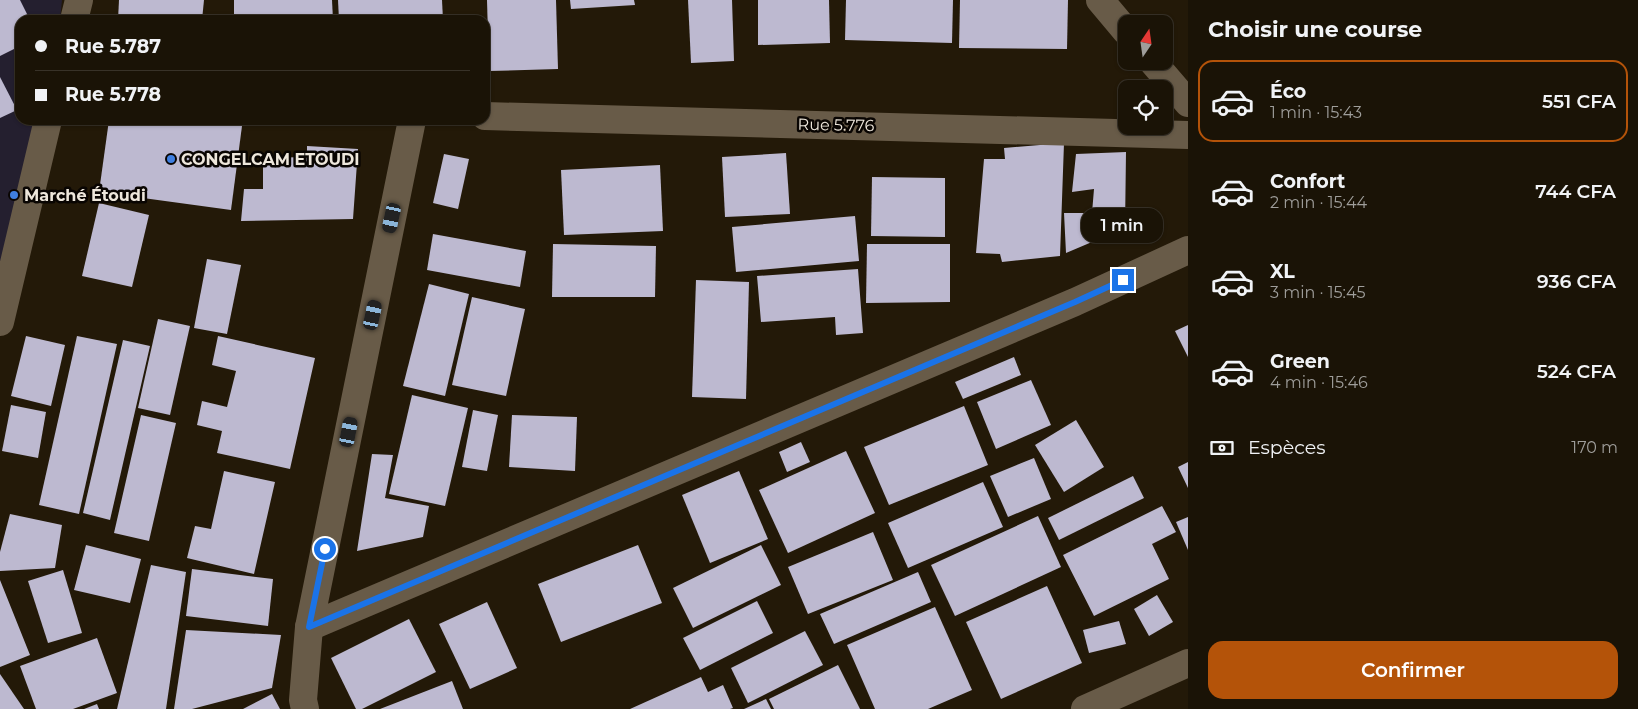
<!DOCTYPE html>
<html lang="fr">
<head>
<meta charset="utf-8">
<style>
	body { margin:0; font-family:Montserrat,sans-serif; background:#272014; color:#f1f3f6; height:100vh; display:flex; flex-direction:column; font-size:19px; white-space:nowrap }
	* { box-sizing:border-box; margin:0 }
	p { font-size:16px; color:#9f9e9b }
	.icon { flex:none; width:28px; height:28px; fill:none; stroke:currentColor; stroke-width:2; stroke-linecap:round; stroke-linejoin:round }
	.map { position:relative; flex:1; overflow:hidden }
	.details { display:flex; flex-direction:column; background:#1a1306; width:450px }
	.details>* { flex:none }
	.guide { position:absolute; left:15px; top:15px; width:475px; height:110px; border-radius:15px; box-shadow:0 1px 4px #0004,0 0 0 1px #383228; display:grid; align-content:center; height:110px; padding:0 20px; background:#1a1306 }
	.needle { width:32px; rotate:13deg }
	.controls { position:absolute; left:1118px; top:15px; display:grid; gap:10px }
	.controls a { display:grid; place-items:center; width:55px; height:55px; border-radius:10px; background:#1a1306; box-shadow:0 1px 4px #0004,0 0 0 1px #383228; font-size:25px }
	.end { position:absolute; width:22px; height:22px; margin:-11px; border:6px solid #1a73e8; background:#fff; box-shadow:0 0 0 2px #fff }
	.from { border-radius:50% }
	.bubble { position:absolute; height:35px; border-radius:15px; background:#1a1306; box-shadow:0 1px 4px #0004,0 0 0 1px #383228; font-size:16px; font-weight:600; line-height:35px; text-align:center }
	.car { position:absolute; width:15px; height:30px; margin:-15px -8px; border-radius:6px; box-shadow:0 0 4px 1px #0007; background:linear-gradient(#222 24%,#8ab4d8 0 40%,#222 0 76%,#8ab4d8 0 86%,#222 0) }
	.guide b { display:flex; align-items:center; gap:18px; height:48px; font-size:19px }
	.guide b+b { border-top:1px solid #383228 }
	.guide i { width:12px; height:12px; background:#f1f3f6 }
	ul { padding:0; list-style:none }
	li { display:flex; align-items:center; gap:15px; height:82px; margin:0 10px 8px; padding:0 10px; border:2px solid transparent; border-radius:15px }
	li div { flex:1 }
	li b { display:block; font-size:19px }
	li em { font-style:normal; font-weight:600 }
	li.selected { border-color:#b45309 }
	li>.icon { width:45px; height:45px; stroke-width:1.5 }
	h2 { padding:0 20px; font-size:22px; line-height:60px }
	.pay { display:flex; align-items:center; gap:12px; height:55px; padding:0 20px; font-size:19px }
	.pay p { margin-inline-start:auto }
	.primary-button { display:flex; gap:10px; margin-top:auto; padding:10px 20px }
	.primary-button a { flex:1; height:58px; border-radius:15px; background:#b45309; color:#fff; font-size:20px; font-weight:600; line-height:58px; text-align:center }
	main { display:flex; flex:1; min-height:0 }
	.map>svg:first-child { display:block }
	.commercial { fill:#241f2f }
	.building { fill:#bdb9d0 }
	.lines { fill:none; stroke-linecap:round; stroke-linejoin:round }
	.minor { stroke:#685b48; stroke-width:28 }
	.route { stroke:#1a73e8; stroke-width:6 }
	.shop-dot { fill:#3f7fe0; stroke:#090502; stroke-width:2 }
	.labels { text-anchor:middle; dominant-baseline:central; stroke-width:5; stroke-linejoin:round; paint-order:stroke }
	.street-label { font-size:16px; fill:#eee7dc; stroke:#090502 }
	.poi-label { font-size:16px; font-weight:bold; fill:#eee7dc; stroke:#090502; text-anchor:start }
</style>
</head>
<body>
<main>
<div class="map">
<svg width="1188" height="709" viewBox="0 0 1188 709">
	<rect width="100%" height="100%" fill="#231908"/>
	<polygon class="commercial" points="0,0 62,0 60,20 20,20 20,120 44,120 0,318"/>
	<g class="building">
		<polygon points="0,0 20,0 30,20 20,20 20,46 0,56"/>
		<polygon points="119,0 204,0 202,20 118,20"/>
		<polygon points="234,0 332,0 333,20 234,20"/>
		<polygon points="338,0 442,0 443,20 339,20"/>
		<polygon points="487,0 556,0 558,69 489,71"/>
		<polygon points="570,0 634,0 635,5 571,9"/>
		<polygon points="688,0 732,0 734,61 691,63"/>
		<polygon points="758,0 829,0 830,43 758,45"/>
		<polygon points="846,0 953,0 952,43 845,40"/>
		<polygon points="960,0 1068,0 1067,49 959,48"/>
		<polygon points="0,77 17,110 0,118"/>
		<polygon points="109,120 200,120 242,126 231,210 99,192"/>
		<polygon points="1064,143 1060,256 1002,262 1000,254 976,253 984,159 1005,159 1004,148"/>
		<polygon points="307,146 358,149 353,219 241,221 244,189 263,189 263,158 307,157"/>
		<polygon points="1126,152 1125,228 1066,253 1064,213 1092,213 1094,189 1072,192 1076,154"/>
		<polygon points="786,153 790,214 725,217 722,157"/>
		<polygon points="444,154 469,159 458,209 433,203"/>
		<polygon points="660,165 663,231 564,235 561,170"/>
		<polygon points="872,177 945,178 945,237 871,236"/>
		<polygon points="99,203 149,215 132,287 82,276"/>
		<polygon points="855,216 859,261 736,272 732,227"/>
		<polygon points="433,234 526,251 520,287 427,270"/>
		<polygon points="553,244 656,246 655,297 552,297"/>
		<polygon points="867,244 950,244 950,302 866,303"/>
		<polygon points="207,259 241,265 227,334 194,328"/>
		<polygon points="858,269 863,333 836,335 835,317 761,322 757,276"/>
		<polygon points="696,280 749,282 746,399 692,397"/>
		<polygon points="429,284 469,294 445,396 403,386"/>
		<polygon points="472,297 525,309 506,396 452,385"/>
		<polygon points="158,319 190,326 170,415 138,408"/>
		<polygon points="1188,325 1188,357 1175,331"/>
		<polygon points="26,336 65,345 51,406 11,396"/>
		<polygon points="77,336 117,344 79,514 39,505"/>
		<polygon points="218,336 315,358 290,469 217,453 222,431 197,425 202,401 227,407 236,371 212,365"/>
		<polygon points="123,340 150,346 110,520 83,513"/>
		<polygon points="1014,357 1021,375 963,399 955,382"/>
		<polygon points="1031,380 1051,425 996,449 977,402"/>
		<polygon points="412,395 468,408 445,506 389,494"/>
		<polygon points="11,405 46,412 38,458 2,451"/>
		<polygon points="964,406 988,465 889,505 864,447"/>
		<polygon points="473,410 498,415 487,471 462,467"/>
		<polygon points="141,415 176,423 149,541 114,533"/>
		<polygon points="512,415 577,417 575,471 509,467"/>
		<polygon points="1076,420 1104,467 1064,492 1035,445"/>
		<polygon points="801,442 810,462 787,472 779,452"/>
		<polygon points="846,451 875,513 788,553 759,490"/>
		<polygon points="372,454 393,455 385,498 429,506 423,537 357,551"/>
		<polygon points="1034,458 1051,499 1008,517 990,476"/>
		<polygon points="1188,462 1188,488 1178,467"/>
		<polygon points="224,471 275,482 254,574 187,558 195,526 211,529"/>
		<polygon points="739,471 768,539 710,563 682,495"/>
		<polygon points="1133,476 1144,498 1059,540 1048,518"/>
		<polygon points="983,482 1003,527 908,568 888,523"/>
		<polygon points="1162,506 1176,532 1152,544 1169,579 1094,616 1063,555"/>
		<polygon points="10,514 62,525 55,568 0,571 0,552"/>
		<polygon points="1038,516 1061,567 955,616 931,565"/>
		<polygon points="1188,517 1188,550 1176,522"/>
		<polygon points="873,532 893,580 808,614 788,567"/>
		<polygon points="86,545 141,559 130,603 74,590"/>
		<polygon points="638,545 662,603 561,642 538,584"/>
		<polygon points="761,545 781,585 693,628 673,588"/>
		<polygon points="151,565 186,572 166,709 117,709"/>
		<polygon points="192,569 273,579 268,626 186,616"/>
		<polygon points="63,570 82,633 48,643 28,581"/>
		<polygon points="918,572 931,602 834,644 820,614"/>
		<polygon points="0,580 30,655 0,667"/>
		<polygon points="1047,586 1082,663 1001,699 966,622"/>
		<polygon points="1157,595 1173,622 1149,636 1134,609"/>
		<polygon points="757,601 773,633 700,670 683,638"/>
		<polygon points="487,602 517,668 470,689 439,624"/>
		<polygon points="935,607 972,690 928,709 875,709 847,645"/>
		<polygon points="409,619 436,672 362,709 356,709 331,658"/>
		<polygon points="1119,621 1126,644 1089,653 1083,630"/>
		<polygon points="186,630 281,635 272,688 192,709 174,709"/>
		<polygon points="805,631 823,665 748,703 731,668"/>
		<polygon points="97,638 117,693 73,709 36,709 20,666"/>
		<polygon points="838,665 860,709 774,709 769,699"/>
		<polygon points="0,674 24,709 0,709"/>
		<polygon points="701,677 708,692 723,685 733,708 730,709 630,709"/>
		<polygon points="452,681 463,709 380,709"/>
		<polygon points="272,694 280,709 243,709"/>
		<polygon points="766,699 771,709 744,709"/>
		<polygon points="97,704 99,709 84,709"/>
	</g>
	<g class="lines">
		<g class="minor">
			<polyline points="1100,0 1126,31"/>
			<polyline points="74,20 79,0"/>
			<polyline points="1152,61 1188,103"/>
			<polyline points="485,116 1188,135"/>
			<polyline points="0,322 48,120"/>
			<polyline points="309,627 1075,302 1188,250"/>
			<polyline points="305,709 303,700 309,627 412,120"/>
			<polyline points="1085,709 1188,663"/>
		</g>
	</g>
	<g class="lines">
		<polyline class="route" points="325,549 309,627 1075,302 1123,280"/>
	</g>
	<g class="shop-dot">
		<circle cx="171" cy="159" r="5"/>
		<circle cx="14" cy="195" r="5"/>
	</g>
	<g class="labels">
		<g class="street-label">
			<text transform="translate(836 125) rotate(1)">Rue 5.776</text>
		</g>
		<g class="poi-label">
			<text x="181" y="159">CONGELCAM ETOUDI</text>
			<text x="24" y="195">Marché Étoudi</text>
		</g>
	</g>
</svg>
<div class="controls">
<a><svg class="needle" viewBox="-14 -14 28 28"><path d="M0-13l5 13h-10z" fill="#e53935"/><path d="M0 13l5-13h-10z" fill="#9f9e9b"/></svg></a>
<a><svg class="icon" aria-label="locate" viewBox="0 0 24 24"><circle cx="12" cy="12" r="6"/><path d="M12 2v4M12 18v4M2 12h4M18 12h4"/></svg></a>
</div>
<i class="end from" style="left:325px;top:549px"></i>
<i class="end" style="left:1123px;top:280px"></i>
<div class="bubble" style="left:1081px;top:208px;width:82px">1 min</div>
<i class="car" style="left:392px;top:218px;rotate:192deg"></i>
<i class="car" style="left:373px;top:315px;rotate:12deg"></i>
<i class="car" style="left:349px;top:432px;rotate:11deg"></i>
<div class="guide">
<b><i class="from"></i>Rue 5.787</b>
<b><i></i>Rue 5.778</b>
</div>
</div>
<section class="details">
<h2>Choisir une course</h2>
<ul>
<li class="selected"><svg class="icon" aria-label="car" viewBox="0 0 24 24"><path d="M5 17H2v-5l4-1 3-4h7l3 4 3 1v5h-3M9 17h6M6 11h13"/><circle cx="7" cy="17" r="2"/><circle cx="17" cy="17" r="2"/></svg><div><b>Éco</b><p>1 min · 15:43</p></div><em>551 CFA</em></li>
<li><svg class="icon" aria-label="car" viewBox="0 0 24 24"><path d="M5 17H2v-5l4-1 3-4h7l3 4 3 1v5h-3M9 17h6M6 11h13"/><circle cx="7" cy="17" r="2"/><circle cx="17" cy="17" r="2"/></svg><div><b>Confort</b><p>2 min · 15:44</p></div><em>744 CFA</em></li>
<li><svg class="icon" aria-label="car" viewBox="0 0 24 24"><path d="M5 17H2v-5l4-1 3-4h7l3 4 3 1v5h-3M9 17h6M6 11h13"/><circle cx="7" cy="17" r="2"/><circle cx="17" cy="17" r="2"/></svg><div><b>XL</b><p>3 min · 15:45</p></div><em>936 CFA</em></li>
<li><svg class="icon" aria-label="car" viewBox="0 0 24 24"><path d="M5 17H2v-5l4-1 3-4h7l3 4 3 1v5h-3M9 17h6M6 11h13"/><circle cx="7" cy="17" r="2"/><circle cx="17" cy="17" r="2"/></svg><div><b>Green</b><p>4 min · 15:46</p></div><em>524 CFA</em></li>
</ul>
<div class="pay"><svg class="icon" aria-label="cash" viewBox="0 0 24 24"><path d="M3 7h18v10H3z"/><circle cx="12" cy="12" r="2"/></svg>Espèces<p>170 m</p></div>
<div class="primary-button"><a>Confirmer</a></div>
</section>
</main>
</body>
</html>
